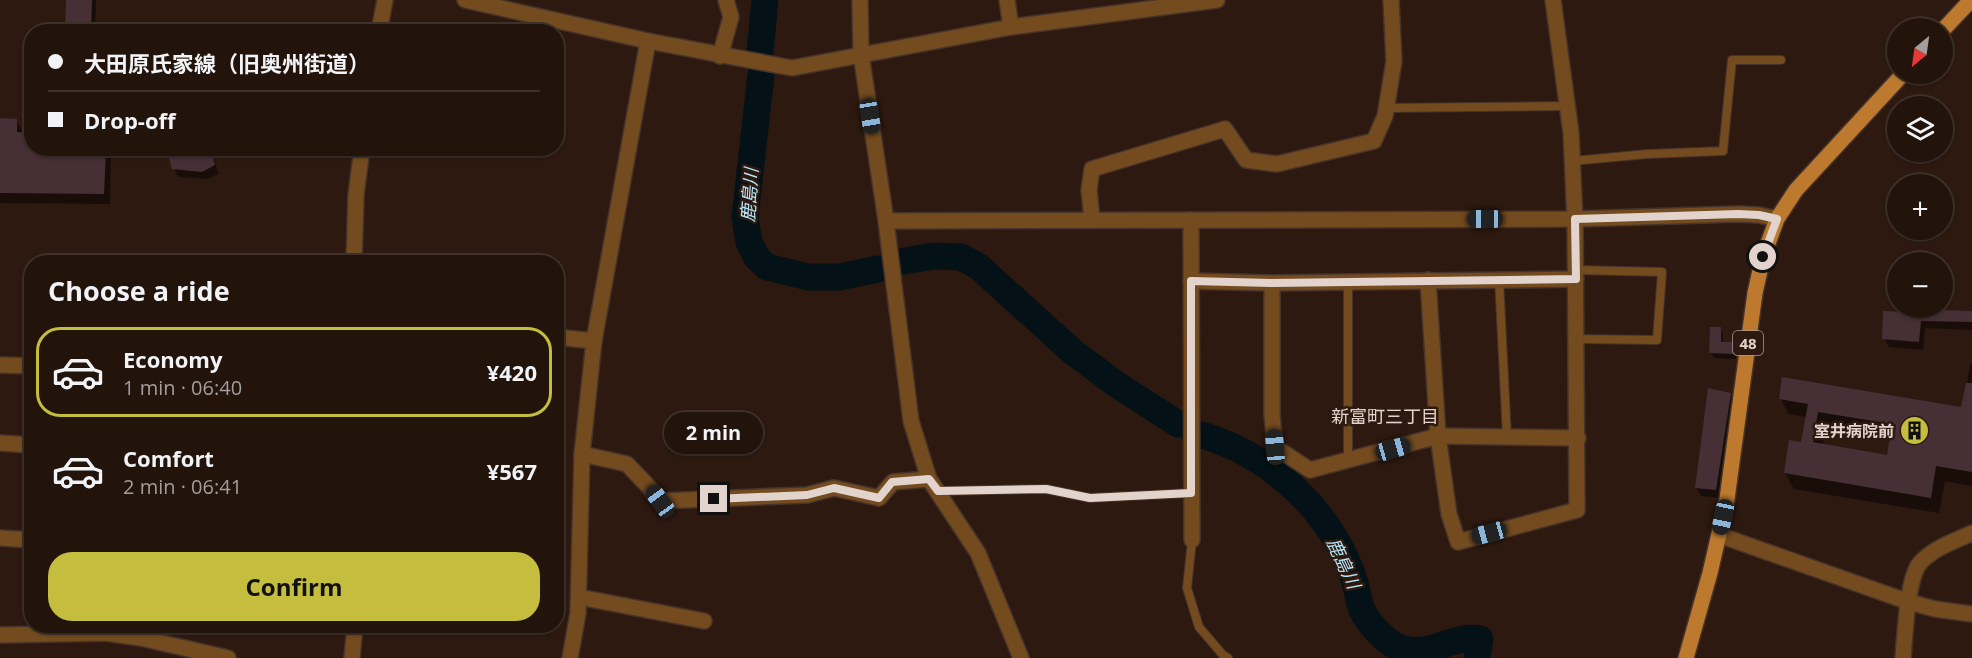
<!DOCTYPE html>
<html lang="en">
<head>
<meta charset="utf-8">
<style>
	body { margin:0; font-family:"Open Sans","Noto Sans JP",sans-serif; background:#2e2019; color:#f1f3f6; height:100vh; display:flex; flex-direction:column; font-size:22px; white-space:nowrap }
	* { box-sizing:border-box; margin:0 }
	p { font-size:20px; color:#a29e9d }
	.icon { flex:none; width:33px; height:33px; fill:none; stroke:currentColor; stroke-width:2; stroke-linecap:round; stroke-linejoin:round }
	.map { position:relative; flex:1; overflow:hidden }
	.sheet { position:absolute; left:24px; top:255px; width:540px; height:378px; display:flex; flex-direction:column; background:#22130b; border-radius:24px; box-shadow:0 2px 4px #0004,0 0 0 2px #3f322c }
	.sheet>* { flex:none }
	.top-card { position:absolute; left:24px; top:24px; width:540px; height:132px; border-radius:24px; box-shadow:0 2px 4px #0004,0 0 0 2px #3f322c; display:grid; align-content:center; height:132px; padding:0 24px; background:#22130b }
	.needle { width:39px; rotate:209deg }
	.tools { position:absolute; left:1887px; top:18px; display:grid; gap:12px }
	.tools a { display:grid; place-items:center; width:66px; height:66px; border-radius:50%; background:#22130b; box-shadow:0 2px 4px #0004,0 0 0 2px #3f322c; font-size:30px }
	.end { position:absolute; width:27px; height:27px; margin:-14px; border:8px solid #e2d3cd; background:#111; box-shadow:0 0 0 3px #111 }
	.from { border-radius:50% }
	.bubble { position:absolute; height:42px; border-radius:21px; background:#22130b; box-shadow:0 2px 4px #0004,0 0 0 2px #3f322c; font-size:20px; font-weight:700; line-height:42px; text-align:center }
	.car { position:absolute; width:18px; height:36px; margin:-18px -9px; border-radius:8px; box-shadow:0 0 4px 2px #0007; background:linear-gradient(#222 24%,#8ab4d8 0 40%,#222 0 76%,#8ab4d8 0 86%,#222 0) }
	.top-card b { display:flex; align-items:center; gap:21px; height:57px; font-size:22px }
	.top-card b+b { border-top:2px solid #3f322c }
	.top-card i { width:15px; height:15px; background:#f1f3f6 }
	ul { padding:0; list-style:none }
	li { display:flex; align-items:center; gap:18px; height:90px; margin:0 12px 9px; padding:0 12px; border:3px solid transparent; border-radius:24px }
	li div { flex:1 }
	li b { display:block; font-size:22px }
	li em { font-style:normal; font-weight:700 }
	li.active { border-color:#c4bd3e }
	li>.icon { width:54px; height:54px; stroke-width:1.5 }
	h2 { padding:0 24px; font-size:27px; line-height:72px }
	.button { display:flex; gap:12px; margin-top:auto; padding:12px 24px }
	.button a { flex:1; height:69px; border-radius:24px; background:#c4bd3e; color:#111; font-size:24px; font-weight:700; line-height:69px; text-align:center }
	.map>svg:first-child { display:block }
	.shadow { fill:#0007; fill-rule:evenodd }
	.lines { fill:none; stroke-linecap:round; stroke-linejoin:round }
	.river { stroke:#041217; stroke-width:27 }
	.building { fill:#472f36; fill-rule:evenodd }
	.service-casing { stroke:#46332a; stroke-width:10 }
	.minor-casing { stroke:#46332a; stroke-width:18 }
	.tertiary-casing { stroke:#46332a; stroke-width:18 }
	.primary-casing { stroke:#46332a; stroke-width:18 }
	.service { stroke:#734b1f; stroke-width:8 }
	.minor { stroke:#734b1f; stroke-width:15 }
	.tertiary { stroke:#734b1f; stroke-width:15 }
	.primary { stroke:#bd7a2f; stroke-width:15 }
	.route { stroke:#e2d3cd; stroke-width:8 }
	.labels { text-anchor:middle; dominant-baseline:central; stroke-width:5; stroke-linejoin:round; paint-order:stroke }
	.shield { fill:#2d190f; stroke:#ac9b94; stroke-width:1.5 }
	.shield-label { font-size:15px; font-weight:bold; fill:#e2d3cd }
	.poi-label { font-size:16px; font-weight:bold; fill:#e2d3cd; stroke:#2d190f; text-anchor:end }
	.water-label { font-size:18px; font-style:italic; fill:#b4e9fc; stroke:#2d190f }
	.neighbourhood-label { font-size:18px; fill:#e2d3cd; stroke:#2d190f }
</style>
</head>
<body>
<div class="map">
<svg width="1972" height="658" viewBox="0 0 1972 658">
	<rect width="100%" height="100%" fill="#2d190f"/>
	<g class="shadow">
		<polygon points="67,0 96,0 95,32 67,32"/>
		<polygon points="0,120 16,120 32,148 111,148 110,204 0,203"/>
		<polygon points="168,148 210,148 219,174 207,179 178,177 174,168"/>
		<polygon points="1914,308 1942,308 1942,311 1972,313 1972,330 1925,328 1923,350 1889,347 1884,338 1914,314"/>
		<polygon points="1720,329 1723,334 1723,344 1733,344 1736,349 1736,359 1714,358 1711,353"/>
		<path d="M1970,364H1972V486L1945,481L1939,513L1794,489L1785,473L1802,444L1807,417L1789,414L1780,398L1963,409ZM1826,427L1892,438L1889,456L1823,445Z"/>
		<polygon points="1730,394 1735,403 1720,498 1701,496 1696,487"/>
	</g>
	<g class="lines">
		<g class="river">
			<polyline points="760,51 765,0"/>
			<polyline points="761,75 745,217 749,242 757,258 767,267 808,277 839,277 878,269"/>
			<polyline points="904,261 934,256 961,257 978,266 1073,352 1116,384 1178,424"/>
			<path d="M1194,433C1255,448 1312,493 1341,549C1346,559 1352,572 1355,583C1358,592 1358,601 1362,610C1368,623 1386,643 1400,648C1431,658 1453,634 1480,639L1477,658"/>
		</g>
	</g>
	<g class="building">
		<polygon points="66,0 92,0 91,32 65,31"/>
		<polygon points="0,118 17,119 17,132 32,133 32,148 106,148 104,194 0,193"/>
		<polygon points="166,148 210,148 215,165 202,172 172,169"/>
		<polygon points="1913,308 1938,308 1938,310 1972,311 1972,322 1921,321 1919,342 1882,339 1883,311 1912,312"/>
		<polygon points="1710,327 1721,327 1721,342 1734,342 1734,354 1709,353"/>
		<path d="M1782,377L1961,407L1966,383H1972V472L1936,466L1931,498L1784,473L1789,440L1801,442L1808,404L1779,399ZM1818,412L1892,424L1887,455L1813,442Z"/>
		<polygon points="1708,388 1731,393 1716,490 1695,488"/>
	</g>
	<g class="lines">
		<defs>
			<g id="service">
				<polyline points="1386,108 1567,106"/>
				<polyline points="1572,161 1648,154 1723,151 1732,60 1781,60"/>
				<polyline points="1499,279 1507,437"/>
				<polyline points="1576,339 1657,340 1662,272 1576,270"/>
				<polyline points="1348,460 1348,281"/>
				<polyline points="938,491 1046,489 1090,498 1191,493"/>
				<polyline points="1192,540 1187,588 1199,627 1223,655 1228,658"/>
			</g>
			<g id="minor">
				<polyline points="465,0 648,41 792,68 1011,27 1217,0"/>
				<polyline points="860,0 861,54 886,221 911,421 929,479 978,553 1021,658"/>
				<polyline points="1007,0 1011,27"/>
				<polyline points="379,32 385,0"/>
				<polyline points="648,41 594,341 582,454 627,464 648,486 660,501 807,495 834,488 879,498 893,482 929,479"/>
				<polyline points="720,56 731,17 726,0"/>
				<polyline points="1092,219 1089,190 1092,169 1225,129 1246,160 1277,164 1374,141 1385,116 1394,61 1391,0"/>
				<polyline points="1191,220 1192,540"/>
				<polyline points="354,262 356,195 362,148"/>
				<polyline points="1428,280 1438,436 1449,514 1458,542 1577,510 1575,219 1571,133 1553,0"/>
				<polyline points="1191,281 1272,283 1576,279"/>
				<polyline points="1272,283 1272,415 1275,447 1310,470 1438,436 1578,438"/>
				<polyline points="556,337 594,341"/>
				<polyline points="0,365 32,366"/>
				<polyline points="0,443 32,445"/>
				<polyline points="1719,535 1909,602 1935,609 1972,614"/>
				<polyline points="0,538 32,540"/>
				<polyline points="579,597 704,621"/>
				<polyline points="0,635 106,633 141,638 228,658"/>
				<polyline points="352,658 355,626"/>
				<polyline points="570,658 578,613 582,454"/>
				<path d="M1903,658C1905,636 1907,578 1920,563C1933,548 1955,541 1972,533"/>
			</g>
			<polyline id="tertiary" points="886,221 1575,219 1738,214 1759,215 1777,219"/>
			<g id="primary">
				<polyline points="1942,31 1971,0"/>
				<polyline points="1686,658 1710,573 1727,499 1755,293 1763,257 1777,219 1796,190 1903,74"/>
			</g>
		</defs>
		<use href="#service" class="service-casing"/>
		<use href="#minor" class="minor-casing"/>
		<use href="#tertiary" class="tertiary-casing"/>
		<use href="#primary" class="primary-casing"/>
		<use href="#service" class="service"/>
		<use href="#minor" class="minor"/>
		<use href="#tertiary" class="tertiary"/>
		<use href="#primary" class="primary"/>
	</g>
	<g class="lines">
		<polyline class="route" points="714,499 807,495 834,488 879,498 892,482 929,479 938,491 1046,489 1090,498 1191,493 1191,281 1272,283 1576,279 1575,219 1738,214 1759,215 1777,219 1763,257"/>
	</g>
	<defs>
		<symbol id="building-disc" viewBox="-11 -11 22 22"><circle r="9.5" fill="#c4bd3e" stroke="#2d190f"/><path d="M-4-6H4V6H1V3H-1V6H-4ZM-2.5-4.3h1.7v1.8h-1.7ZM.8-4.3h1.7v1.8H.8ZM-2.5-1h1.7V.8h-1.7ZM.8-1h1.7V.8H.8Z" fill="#111"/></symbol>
	</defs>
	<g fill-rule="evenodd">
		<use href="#building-disc" x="1898" y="414" width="33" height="33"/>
	</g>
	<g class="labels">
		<rect class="shield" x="1733" y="331" width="30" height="24" rx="4.5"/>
		<g class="shield-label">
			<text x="1748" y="343">48</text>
		</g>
		<g class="poi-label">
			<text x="1894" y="431">室井病院前</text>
		</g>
		<g class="water-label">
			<text transform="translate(749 195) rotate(-86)">鹿島川</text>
			<text transform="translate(1344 563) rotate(65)">鹿島川</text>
		</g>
		<g class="neighbourhood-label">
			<text x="1385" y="416">新富町三丁目</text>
		</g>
	</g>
</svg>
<div class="tools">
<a><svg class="needle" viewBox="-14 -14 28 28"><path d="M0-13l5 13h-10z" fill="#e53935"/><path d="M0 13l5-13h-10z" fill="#a29e9d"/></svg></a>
<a><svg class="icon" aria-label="layers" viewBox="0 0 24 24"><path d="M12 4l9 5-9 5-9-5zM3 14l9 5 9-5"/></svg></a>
<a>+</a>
<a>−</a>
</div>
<i class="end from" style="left:1763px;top:257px"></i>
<i class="end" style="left:714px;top:499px"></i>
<div class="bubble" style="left:664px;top:412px;width:99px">2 min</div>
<i class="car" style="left:870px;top:116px;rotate:171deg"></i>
<i class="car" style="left:1485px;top:219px;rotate:270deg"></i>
<i class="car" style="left:1275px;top:447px;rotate:355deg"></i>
<i class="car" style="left:1393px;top:449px;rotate:74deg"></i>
<i class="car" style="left:660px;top:501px;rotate:324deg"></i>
<i class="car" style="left:1723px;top:517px;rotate:192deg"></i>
<i class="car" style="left:1489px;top:533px;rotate:255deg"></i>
<div class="top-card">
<b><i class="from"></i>大田原氏家線（旧奥州街道）</b>
<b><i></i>Drop-off</b>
</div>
<section class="sheet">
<h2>Choose a ride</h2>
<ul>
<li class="active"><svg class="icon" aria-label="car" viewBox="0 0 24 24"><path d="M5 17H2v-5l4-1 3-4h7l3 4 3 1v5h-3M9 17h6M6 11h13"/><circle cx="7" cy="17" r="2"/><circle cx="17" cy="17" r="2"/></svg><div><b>Economy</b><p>1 min · 06:40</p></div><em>¥420</em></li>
<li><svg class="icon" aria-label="car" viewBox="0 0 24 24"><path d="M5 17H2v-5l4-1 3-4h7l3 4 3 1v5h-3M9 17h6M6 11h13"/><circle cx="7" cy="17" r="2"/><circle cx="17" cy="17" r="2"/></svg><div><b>Comfort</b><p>2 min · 06:41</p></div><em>¥567</em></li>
</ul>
<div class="button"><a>Confirm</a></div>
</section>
</div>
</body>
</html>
